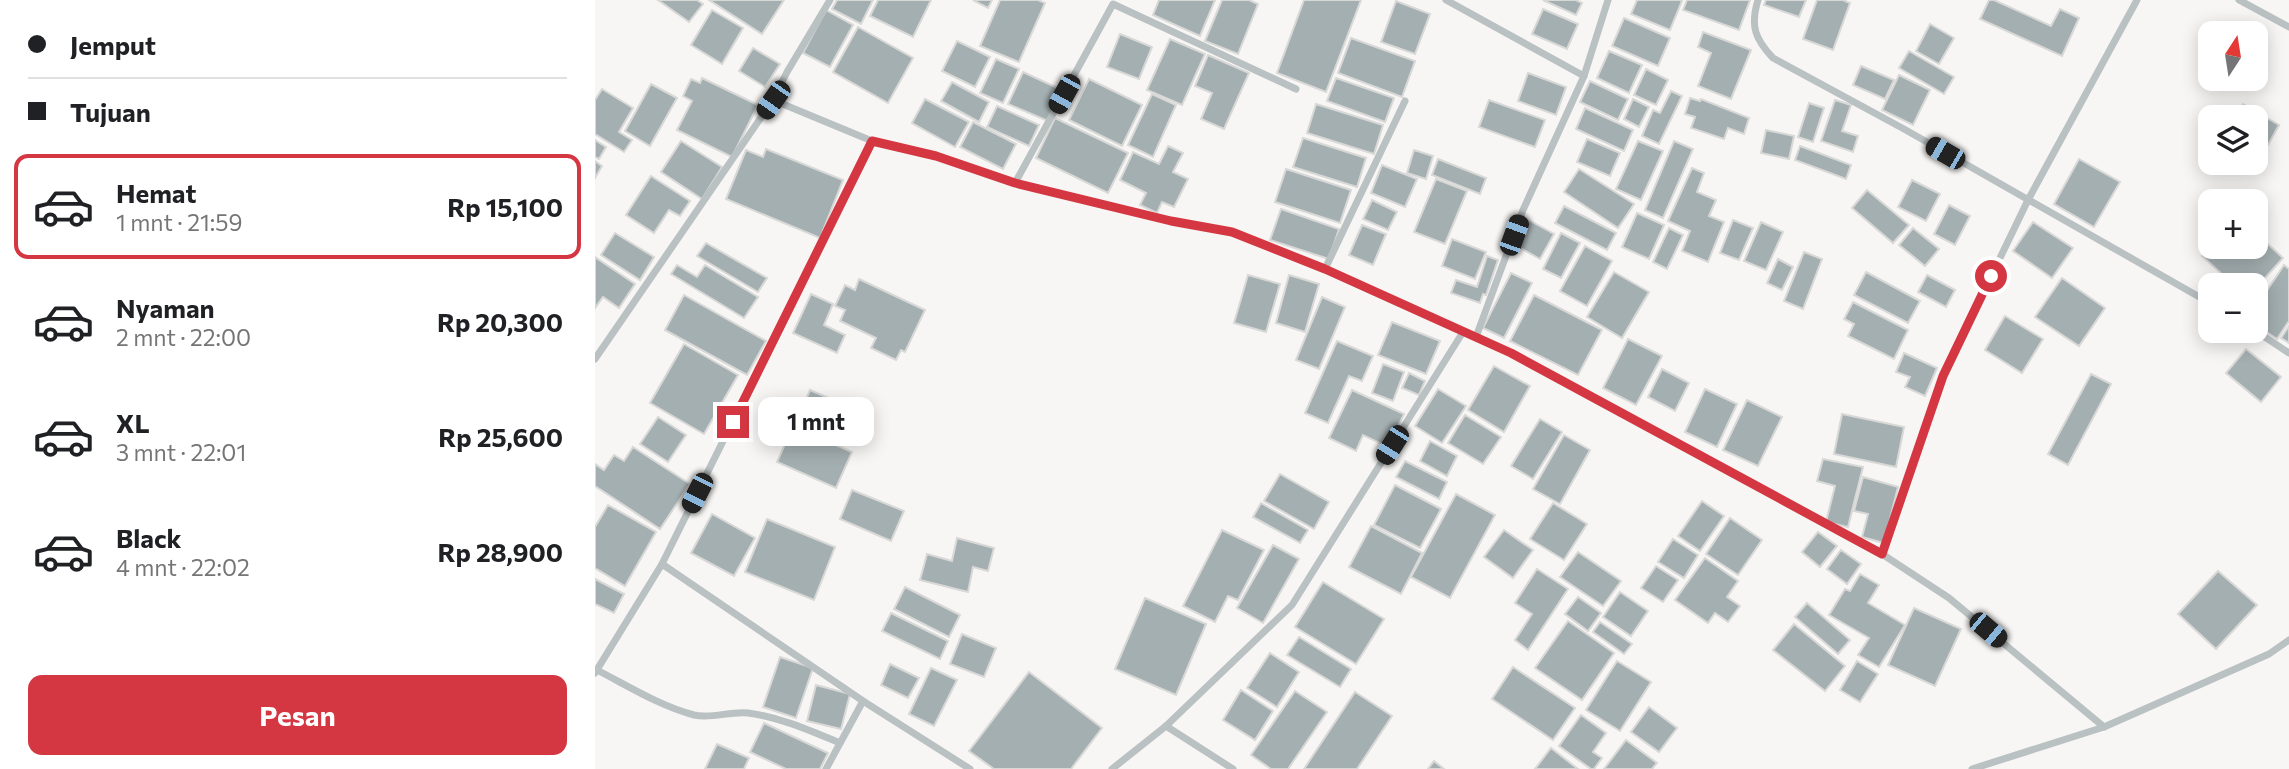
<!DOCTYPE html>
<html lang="id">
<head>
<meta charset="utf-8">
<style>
	body { margin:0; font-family:Commissioner,sans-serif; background:#f2f2f2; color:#202124; height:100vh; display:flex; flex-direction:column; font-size:26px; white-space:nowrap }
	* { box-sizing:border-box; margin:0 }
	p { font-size:23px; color:#757577 }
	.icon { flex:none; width:38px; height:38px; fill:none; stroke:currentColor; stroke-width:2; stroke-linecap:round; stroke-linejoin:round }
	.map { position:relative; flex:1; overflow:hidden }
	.drawer { display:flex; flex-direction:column; background:#fff; width:595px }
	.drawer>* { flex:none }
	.banner { display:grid; align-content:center; height:154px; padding:0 28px; background:#fff }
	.needle { width:46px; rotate:12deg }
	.buttons { position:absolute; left:1603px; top:21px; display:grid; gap:14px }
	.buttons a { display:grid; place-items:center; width:70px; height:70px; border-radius:14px; background:#fff; box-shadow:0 4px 18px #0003; font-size:35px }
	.end { position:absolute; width:32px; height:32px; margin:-16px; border:9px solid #d43742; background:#fff; box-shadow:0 0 0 4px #fff }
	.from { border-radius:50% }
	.bubble { position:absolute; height:49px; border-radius:14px; background:#fff; box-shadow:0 4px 18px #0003; font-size:23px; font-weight:700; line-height:49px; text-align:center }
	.car { position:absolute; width:21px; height:42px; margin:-21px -10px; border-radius:9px; box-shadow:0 0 5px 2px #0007; background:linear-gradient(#222 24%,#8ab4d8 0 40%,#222 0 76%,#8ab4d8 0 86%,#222 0) }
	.banner b { display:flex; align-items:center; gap:24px; height:66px; font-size:26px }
	.banner b+b { border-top:2px solid #e0e0e0 }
	.banner i { width:18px; height:18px; background:#202124 }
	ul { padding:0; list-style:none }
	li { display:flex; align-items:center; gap:21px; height:105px; margin:0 14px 10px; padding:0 14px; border:4px solid transparent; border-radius:14px }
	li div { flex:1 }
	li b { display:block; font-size:26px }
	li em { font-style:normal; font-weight:700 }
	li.current { border-color:#d43742 }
	li>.icon { width:63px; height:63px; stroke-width:1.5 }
	.button { display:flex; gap:14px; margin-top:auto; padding:14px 28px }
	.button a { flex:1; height:80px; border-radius:14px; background:#d43742; color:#fff; font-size:28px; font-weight:700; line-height:80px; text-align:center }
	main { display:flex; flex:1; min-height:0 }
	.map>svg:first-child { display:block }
	.building { fill:#a4afb1; stroke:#d8d8d7; stroke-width:2 }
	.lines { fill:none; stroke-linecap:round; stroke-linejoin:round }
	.minor { stroke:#bac1c2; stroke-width:7 }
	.route { stroke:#d43742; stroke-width:9 }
</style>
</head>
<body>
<main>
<section class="drawer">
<div class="banner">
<b><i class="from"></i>Jemput</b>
<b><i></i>Tujuan</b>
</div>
<ul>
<li class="current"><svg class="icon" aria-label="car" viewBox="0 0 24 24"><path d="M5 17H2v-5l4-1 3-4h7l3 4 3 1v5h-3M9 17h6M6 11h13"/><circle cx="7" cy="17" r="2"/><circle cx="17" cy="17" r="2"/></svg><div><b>Hemat</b><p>1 mnt · 21:59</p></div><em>Rp 15,100</em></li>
<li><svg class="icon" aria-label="car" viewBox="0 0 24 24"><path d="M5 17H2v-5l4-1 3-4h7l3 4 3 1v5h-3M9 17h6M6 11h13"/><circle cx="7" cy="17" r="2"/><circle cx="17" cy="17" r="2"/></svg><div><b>Nyaman</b><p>2 mnt · 22:00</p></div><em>Rp 20,300</em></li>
<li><svg class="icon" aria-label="car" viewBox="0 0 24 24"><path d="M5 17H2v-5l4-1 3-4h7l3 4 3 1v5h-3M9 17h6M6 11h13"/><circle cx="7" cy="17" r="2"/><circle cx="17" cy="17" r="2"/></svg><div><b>XL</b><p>3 mnt · 22:01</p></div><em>Rp 25,600</em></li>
<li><svg class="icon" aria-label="car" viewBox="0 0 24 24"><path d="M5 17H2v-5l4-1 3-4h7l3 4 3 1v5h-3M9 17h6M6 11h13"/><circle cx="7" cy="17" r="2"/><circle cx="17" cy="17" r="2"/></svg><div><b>Black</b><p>4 mnt · 22:02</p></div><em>Rp 28,900</em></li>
</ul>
<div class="button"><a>Pesan</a></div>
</section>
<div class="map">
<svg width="1694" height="769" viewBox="0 0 1694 769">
	<rect width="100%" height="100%" fill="#f7f6f4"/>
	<g class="building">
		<polygon points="63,0 102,0 108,4 94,22"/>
		<polygon points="114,0 189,0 167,34"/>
		<polygon points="242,0 278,0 266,24 237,9"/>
		<polygon points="283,0 336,0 318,37 275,16"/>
		<polygon points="378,0 397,0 393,8"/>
		<polygon points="405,0 443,0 450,3 424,62 385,46"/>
		<polygon points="564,0 620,0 605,36 558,15"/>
		<polygon points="627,0 654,0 663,4 643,54 610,41"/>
		<polygon points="709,0 766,0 731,92 682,73"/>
		<polygon points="948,0 981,0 987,3 981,15"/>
		<polygon points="1042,0 1085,0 1087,1 1075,30 1036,14"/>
		<polygon points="1092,0 1155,0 1144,30 1088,10"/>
		<polygon points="1171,0 1211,0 1204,17 1169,5"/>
		<polygon points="1222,0 1248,0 1255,3 1238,50 1208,39"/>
		<polygon points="1394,0 1399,0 1456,26 1465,9 1484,18 1467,56 1385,19"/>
		<polygon points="801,1 835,14 820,54 786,42"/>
		<polygon points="948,9 983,24 972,49 937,34"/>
		<polygon points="117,10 148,28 127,64 96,45"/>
		<polygon points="231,10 258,25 235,67 208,53"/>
		<polygon points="1029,18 1075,38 1063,66 1017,46"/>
		<polygon points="1335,24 1359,38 1344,64 1321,51"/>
		<polygon points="263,27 318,58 293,103 238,72"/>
		<polygon points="1108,32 1156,50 1136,99 1103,86 1116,53 1103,47"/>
		<polygon points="525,34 557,47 544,79 512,67"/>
		<polygon points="756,38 820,61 807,97 743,73"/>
		<polygon points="575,39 610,54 587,105 552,90"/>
		<polygon points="362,41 395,57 380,87 347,71"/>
		<polygon points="158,48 185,64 170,87 144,71"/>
		<polygon points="1014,51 1047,65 1034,93 1002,78"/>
		<polygon points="1314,51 1359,77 1349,94 1304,68"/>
		<polygon points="613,55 654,73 629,129 606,119 617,93 600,86"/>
		<polygon points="401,59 424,69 408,103 385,93"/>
		<polygon points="1266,66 1299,80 1290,99 1258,85"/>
		<polygon points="1051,69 1073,80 1061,105 1039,95"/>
		<polygon points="428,72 467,90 453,121 413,104"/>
		<polygon points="933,73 971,87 961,115 923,101"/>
		<polygon points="1304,75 1335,90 1318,125 1287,110"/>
		<polygon points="107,78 163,105 137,157 82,130 97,101 88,96 96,79 105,83"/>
		<polygon points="741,78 799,98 790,122 732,101"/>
		<polygon points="494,79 547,105 527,146 474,120"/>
		<polygon points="995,81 1033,99 1023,120 985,102"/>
		<polygon points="357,82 394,102 384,122 346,101"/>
		<polygon points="56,84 82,98 55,146 30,131"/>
		<polygon points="7,89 38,108 24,132 37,140 29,152 0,134 0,100"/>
		<polygon points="1076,91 1087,96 1064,144 1047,136 1058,110 1065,113"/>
		<polygon points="557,94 581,105 558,157 533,145"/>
		<polygon points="1095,98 1105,101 1106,99 1154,118 1149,134 1133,128 1129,139 1096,128 1100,117 1090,114"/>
		<polygon points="330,99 374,122 360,147 317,123"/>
		<polygon points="1038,99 1054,107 1044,127 1029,119"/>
		<polygon points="894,100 950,120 940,147 884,127"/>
		<polygon points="1240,100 1256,105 1247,131 1263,136 1258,152 1226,141"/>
		<polygon points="1214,103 1229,108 1218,142 1203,137"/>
		<polygon points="721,104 788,125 779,154 712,133"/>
		<polygon points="1648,104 1684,125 1673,145 1661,139 1661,117 1640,117"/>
		<polygon points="402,106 444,125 434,146 392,127"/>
		<polygon points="990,108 1038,130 1029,151 981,129"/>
		<polygon points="460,118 533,153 513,193 441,158"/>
		<polygon points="378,122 421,144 408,169 365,147"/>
		<polygon points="1171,130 1199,136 1194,159 1166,153"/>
		<polygon points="708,138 771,158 762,187 698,167"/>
		<polygon points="992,139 1025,153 1015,176 982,162"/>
		<polygon points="0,140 11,147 4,159 0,157"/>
		<polygon points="86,141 127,167 107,199 66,172"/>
		<polygon points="1043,141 1068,151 1046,200 1021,189"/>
		<polygon points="1079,141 1098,149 1068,218 1050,210"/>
		<polygon points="573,146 588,153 578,172 593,179 579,207 567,202 562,213 545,205 551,193 525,180 538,152 564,164"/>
		<polygon points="1205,146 1256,165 1251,179 1200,160"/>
		<polygon points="171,149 248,180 225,238 131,199 151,150 168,157"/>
		<polygon points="819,150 838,156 831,179 812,173"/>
		<polygon points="843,159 891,178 885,194 837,175"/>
		<polygon points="1484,159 1525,182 1499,227 1459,204"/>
		<polygon points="0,161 7,166 0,178"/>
		<polygon points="787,165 822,179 810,207 776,193"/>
		<polygon points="1097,168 1109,173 1102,192 1121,200 1114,216 1129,222 1113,262 1087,251 1095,231 1073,221"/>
		<polygon points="691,169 756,190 745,223 680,202"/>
		<polygon points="984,169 1039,204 1023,228 969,192"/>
		<polygon points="56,176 95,201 85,216 74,210 59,233 31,215"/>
		<polygon points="841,179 872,191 850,244 819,232"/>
		<polygon points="1317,180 1345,194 1331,221 1303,207"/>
		<polygon points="1272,190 1314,225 1298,243 1257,208"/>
		<polygon points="777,200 802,212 793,230 768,219"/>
		<polygon points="1354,205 1375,216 1360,245 1339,234"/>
		<polygon points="969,206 1021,233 1012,250 960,223"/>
		<polygon points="686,209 744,229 734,259 675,240"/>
		<polygon points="1042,213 1069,225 1054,259 1027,247"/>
		<polygon points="932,219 959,234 945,259 918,244"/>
		<polygon points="1138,220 1158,228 1144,260 1125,253"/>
		<polygon points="1166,222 1188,232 1171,270 1149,261"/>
		<polygon points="1438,222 1478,248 1457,278 1418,251"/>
		<polygon points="767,225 791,234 778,265 754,255"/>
		<polygon points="1074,228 1088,235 1072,269 1058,262"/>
		<polygon points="1318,228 1344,249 1330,266 1304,245"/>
		<polygon points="20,233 59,257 45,280 6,255"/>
		<polygon points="966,233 985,243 966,278 948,269"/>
		<polygon points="1661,233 1688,258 1661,288 1661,285 1639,285 1607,256 1615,247 1661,247"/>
		<polygon points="857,239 891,252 880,279 847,266"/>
		<polygon points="111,243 172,278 163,292 102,256"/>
		<polygon points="990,246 1017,261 992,306 965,291"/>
		<polygon points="1209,252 1227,259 1208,309 1189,301"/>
		<polygon points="892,256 903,260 891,295 888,294 885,303 856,293 861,280 882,287"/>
		<polygon points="0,257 40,284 24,308 8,297 0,308"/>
		<polygon points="1183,259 1198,267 1187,290 1172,283"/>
		<polygon points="82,265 102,277 110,265 163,297 149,318 76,274"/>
		<polygon points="1689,265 1694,269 1694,321 1682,339 1661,325 1661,307"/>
		<polygon points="1019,272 1054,292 1027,338 992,317"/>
		<polygon points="1271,272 1325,301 1313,323 1259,295"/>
		<polygon points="916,273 937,283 909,338 888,328"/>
		<polygon points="653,275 685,284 671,332 639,323"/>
		<polygon points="694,275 724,284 710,332 681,323"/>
		<polygon points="1332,275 1360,290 1351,307 1323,292"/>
		<polygon points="1467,278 1510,308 1484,346 1440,317"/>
		<polygon points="264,279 330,310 310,352 306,350 301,360 276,348 281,338 245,321 250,310 240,306 250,285 260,290"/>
		<polygon points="216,294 238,304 229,325 250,335 242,353 198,333"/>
		<polygon points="89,295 171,341 152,375 70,330"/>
		<polygon points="939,295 1007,330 983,375 915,341"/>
		<polygon points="727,297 750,307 724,369 701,360"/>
		<polygon points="1258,302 1313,330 1299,359 1253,336 1259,324 1249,319"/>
		<polygon points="1410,316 1448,339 1427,373 1390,350"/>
		<polygon points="797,322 845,341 831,374 783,355"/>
		<polygon points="1694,326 1694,343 1686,338"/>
		<polygon points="1033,339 1067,356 1041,405 1008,388"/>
		<polygon points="742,341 778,356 767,381 754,376 733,423 710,413"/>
		<polygon points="89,344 143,375 109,434 55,403"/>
		<polygon points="1651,349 1686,377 1666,402 1631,373"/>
		<polygon points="1309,353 1342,368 1330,396 1310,387 1315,377 1301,372"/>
		<polygon points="788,364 809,372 798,401 777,393"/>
		<polygon points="899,366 935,386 909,432 873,410"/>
		<polygon points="1067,369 1094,383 1080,411 1053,397"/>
		<polygon points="814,373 830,381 824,395 807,388"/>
		<polygon points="1496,374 1516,384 1473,465 1453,454"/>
		<polygon points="843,389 871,406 847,443 820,426"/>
		<polygon points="1110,389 1142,404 1122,447 1090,432"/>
		<polygon points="215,390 250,405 237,434 203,418"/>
		<polygon points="757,390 809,414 793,447 768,435 761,451 734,438"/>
		<polygon points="1152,400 1187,417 1163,466 1128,450"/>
		<polygon points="1247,414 1309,427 1301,467 1239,454"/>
		<polygon points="870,415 906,437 888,464 853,443"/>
		<polygon points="63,417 91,435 73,462 45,444"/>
		<polygon points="945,419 967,432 938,479 916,466"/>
		<polygon points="198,426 257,452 241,488 182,462"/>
		<polygon points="969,435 995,450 965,504 938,489"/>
		<polygon points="835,441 862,456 852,476 825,461"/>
		<polygon points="38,447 95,484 65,529 0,486 0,464 9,470 19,455 29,461"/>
		<polygon points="1228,459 1268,467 1253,527 1231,522 1240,486 1222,481"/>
		<polygon points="810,461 852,482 844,499 801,477"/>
		<polygon points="685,474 734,502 719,529 669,501"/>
		<polygon points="1268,477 1303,487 1289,543 1267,537 1273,514 1259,511"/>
		<polygon points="800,485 846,509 825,548 779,525"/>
		<polygon points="257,490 309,511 296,541 245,519"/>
		<polygon points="861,494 900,515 855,598 816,577"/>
		<polygon points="1107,501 1129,516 1105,551 1083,536"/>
		<polygon points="666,503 713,530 705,543 658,517"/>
		<polygon points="958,503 992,524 969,560 935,539"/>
		<polygon points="13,505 61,532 30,586 0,568 0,527"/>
		<polygon points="117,514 160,538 139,576 96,553"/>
		<polygon points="1135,518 1167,540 1143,575 1111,554"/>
		<polygon points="172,519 240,547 219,600 150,572"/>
		<polygon points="776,526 827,553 806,594 754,567"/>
		<polygon points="627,530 669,550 643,600 633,596 620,622 588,606"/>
		<polygon points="909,530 938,550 918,578 889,557"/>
		<polygon points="1223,532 1242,546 1225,567 1207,552"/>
		<polygon points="362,538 399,548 393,571 378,567 373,592 325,580 332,554 357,561"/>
		<polygon points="1078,539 1103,555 1089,578 1063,562"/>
		<polygon points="678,545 704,559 668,623 642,608"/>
		<polygon points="1246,550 1266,564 1252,584 1232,569"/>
		<polygon points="983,552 1026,581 1008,606 965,577"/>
		<polygon points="1110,558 1143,581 1132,597 1145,606 1133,622 1120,613 1113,623 1080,600"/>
		<polygon points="1061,566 1083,580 1068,602 1046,588"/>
		<polygon points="942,569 973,589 933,650 920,640 937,614 920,603"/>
		<polygon points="1623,571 1662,605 1621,649 1583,614"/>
		<polygon points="1265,574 1284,585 1273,603 1310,625 1284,667 1263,655 1274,638 1234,615 1250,589 1255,591"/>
		<polygon points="0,579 29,594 19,613 0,604"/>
		<polygon points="728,582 789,619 761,664 700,627"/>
		<polygon points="310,587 365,615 354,637 299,609"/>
		<polygon points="1025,592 1053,611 1036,636 1008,617"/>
		<polygon points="983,597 1006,613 993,631 970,614"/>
		<polygon points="550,598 611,624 581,695 520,669"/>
		<polygon points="1212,603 1255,640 1243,654 1200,617"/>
		<polygon points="1319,608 1366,629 1340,686 1293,665"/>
		<polygon points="296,613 353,641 345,659 287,631"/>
		<polygon points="973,621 1019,653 987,700 940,668"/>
		<polygon points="1005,622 1037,644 1029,654 998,632"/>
		<polygon points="1199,624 1250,666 1230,691 1178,650"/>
		<polygon points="367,634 401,648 389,677 355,664"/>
		<polygon points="704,637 756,669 745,687 692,655"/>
		<polygon points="675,653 704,672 682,707 652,688"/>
		<polygon points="185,657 218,668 201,718 168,707"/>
		<polygon points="1022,661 1056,682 1025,731 991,710"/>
		<polygon points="1262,661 1283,674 1265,702 1245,690"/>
		<polygon points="295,664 324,678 313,698 286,685"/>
		<polygon points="918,667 980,708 958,740 897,699"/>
		<polygon points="336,668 362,680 339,726 314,714"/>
		<polygon points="434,672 507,728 476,769 399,769 374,751"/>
		<polygon points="221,685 255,694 246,729 212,721"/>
		<polygon points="646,690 678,711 660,740 628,720"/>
		<polygon points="700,691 732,712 693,769 676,769 656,755"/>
		<polygon points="760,692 797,716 762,769 709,769"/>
		<polygon points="1054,707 1082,728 1064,752 1036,732"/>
		<polygon points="986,715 1011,733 998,752 1007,758 999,769 996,769 964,746"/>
		<polygon points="169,723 233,753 225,769 191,769 155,752"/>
		<polygon points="1031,740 1062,763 1057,769 1009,769"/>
		<polygon points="122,744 154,758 149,769 110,769"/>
		<polygon points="956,748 983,769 940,769"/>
		<polygon points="839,761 849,769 833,769"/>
	</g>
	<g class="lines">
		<g class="minor">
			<polyline points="851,0 989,76"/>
			<path d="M1163,0C1155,26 1160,39 1178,58L1309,129L1615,303"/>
			<polyline points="1644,0 1694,27"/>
			<polyline points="178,100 277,141 341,156 420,183 576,221 637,232 730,269 916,353 1287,554 1354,598 1509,727"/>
			<polyline points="420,183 518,4 701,89"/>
			<polyline points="730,269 810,101"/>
			<polyline points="1661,331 1694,353"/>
			<polyline points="881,337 928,210 989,76 1013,0"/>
			<polyline points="0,359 178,100 192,72 235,0"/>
			<polyline points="1287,554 1348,376 1433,200 1542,0"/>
			<polyline points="67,564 268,701 375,769"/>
			<path d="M2,670C33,686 65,706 99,715C117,719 135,711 153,713C185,717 216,731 245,743"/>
			<polyline points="0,673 67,564 277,141"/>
			<polyline points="571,726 638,769"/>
			<polyline points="231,769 268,701"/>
			<polyline points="517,769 571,726 697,605 868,332"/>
			<polyline points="1377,769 1509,727 1674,654 1694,640"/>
		</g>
	</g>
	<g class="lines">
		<polyline class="route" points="138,422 277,141 341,156 420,183 576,221 637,232 730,269 916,353 1287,554 1348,376 1396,276"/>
	</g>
</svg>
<div class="buttons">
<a><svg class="needle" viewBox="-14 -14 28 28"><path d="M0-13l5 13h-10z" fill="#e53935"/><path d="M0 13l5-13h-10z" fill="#757577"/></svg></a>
<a><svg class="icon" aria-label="layers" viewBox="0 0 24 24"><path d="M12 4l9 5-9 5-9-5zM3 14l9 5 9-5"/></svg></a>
<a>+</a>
<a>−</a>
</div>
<i class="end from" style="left:1396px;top:276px"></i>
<i class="end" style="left:138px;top:422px"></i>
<div class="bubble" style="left:163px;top:397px;width:116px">1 mnt</div>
<i class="car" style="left:469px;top:94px;rotate:209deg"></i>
<i class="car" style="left:178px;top:100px;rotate:215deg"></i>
<i class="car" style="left:1350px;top:153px;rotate:300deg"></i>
<i class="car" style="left:919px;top:235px;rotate:20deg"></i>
<i class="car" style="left:797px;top:445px;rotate:212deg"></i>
<i class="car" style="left:102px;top:493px;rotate:207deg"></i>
<i class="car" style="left:1393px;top:630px;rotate:130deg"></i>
</div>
</main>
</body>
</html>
